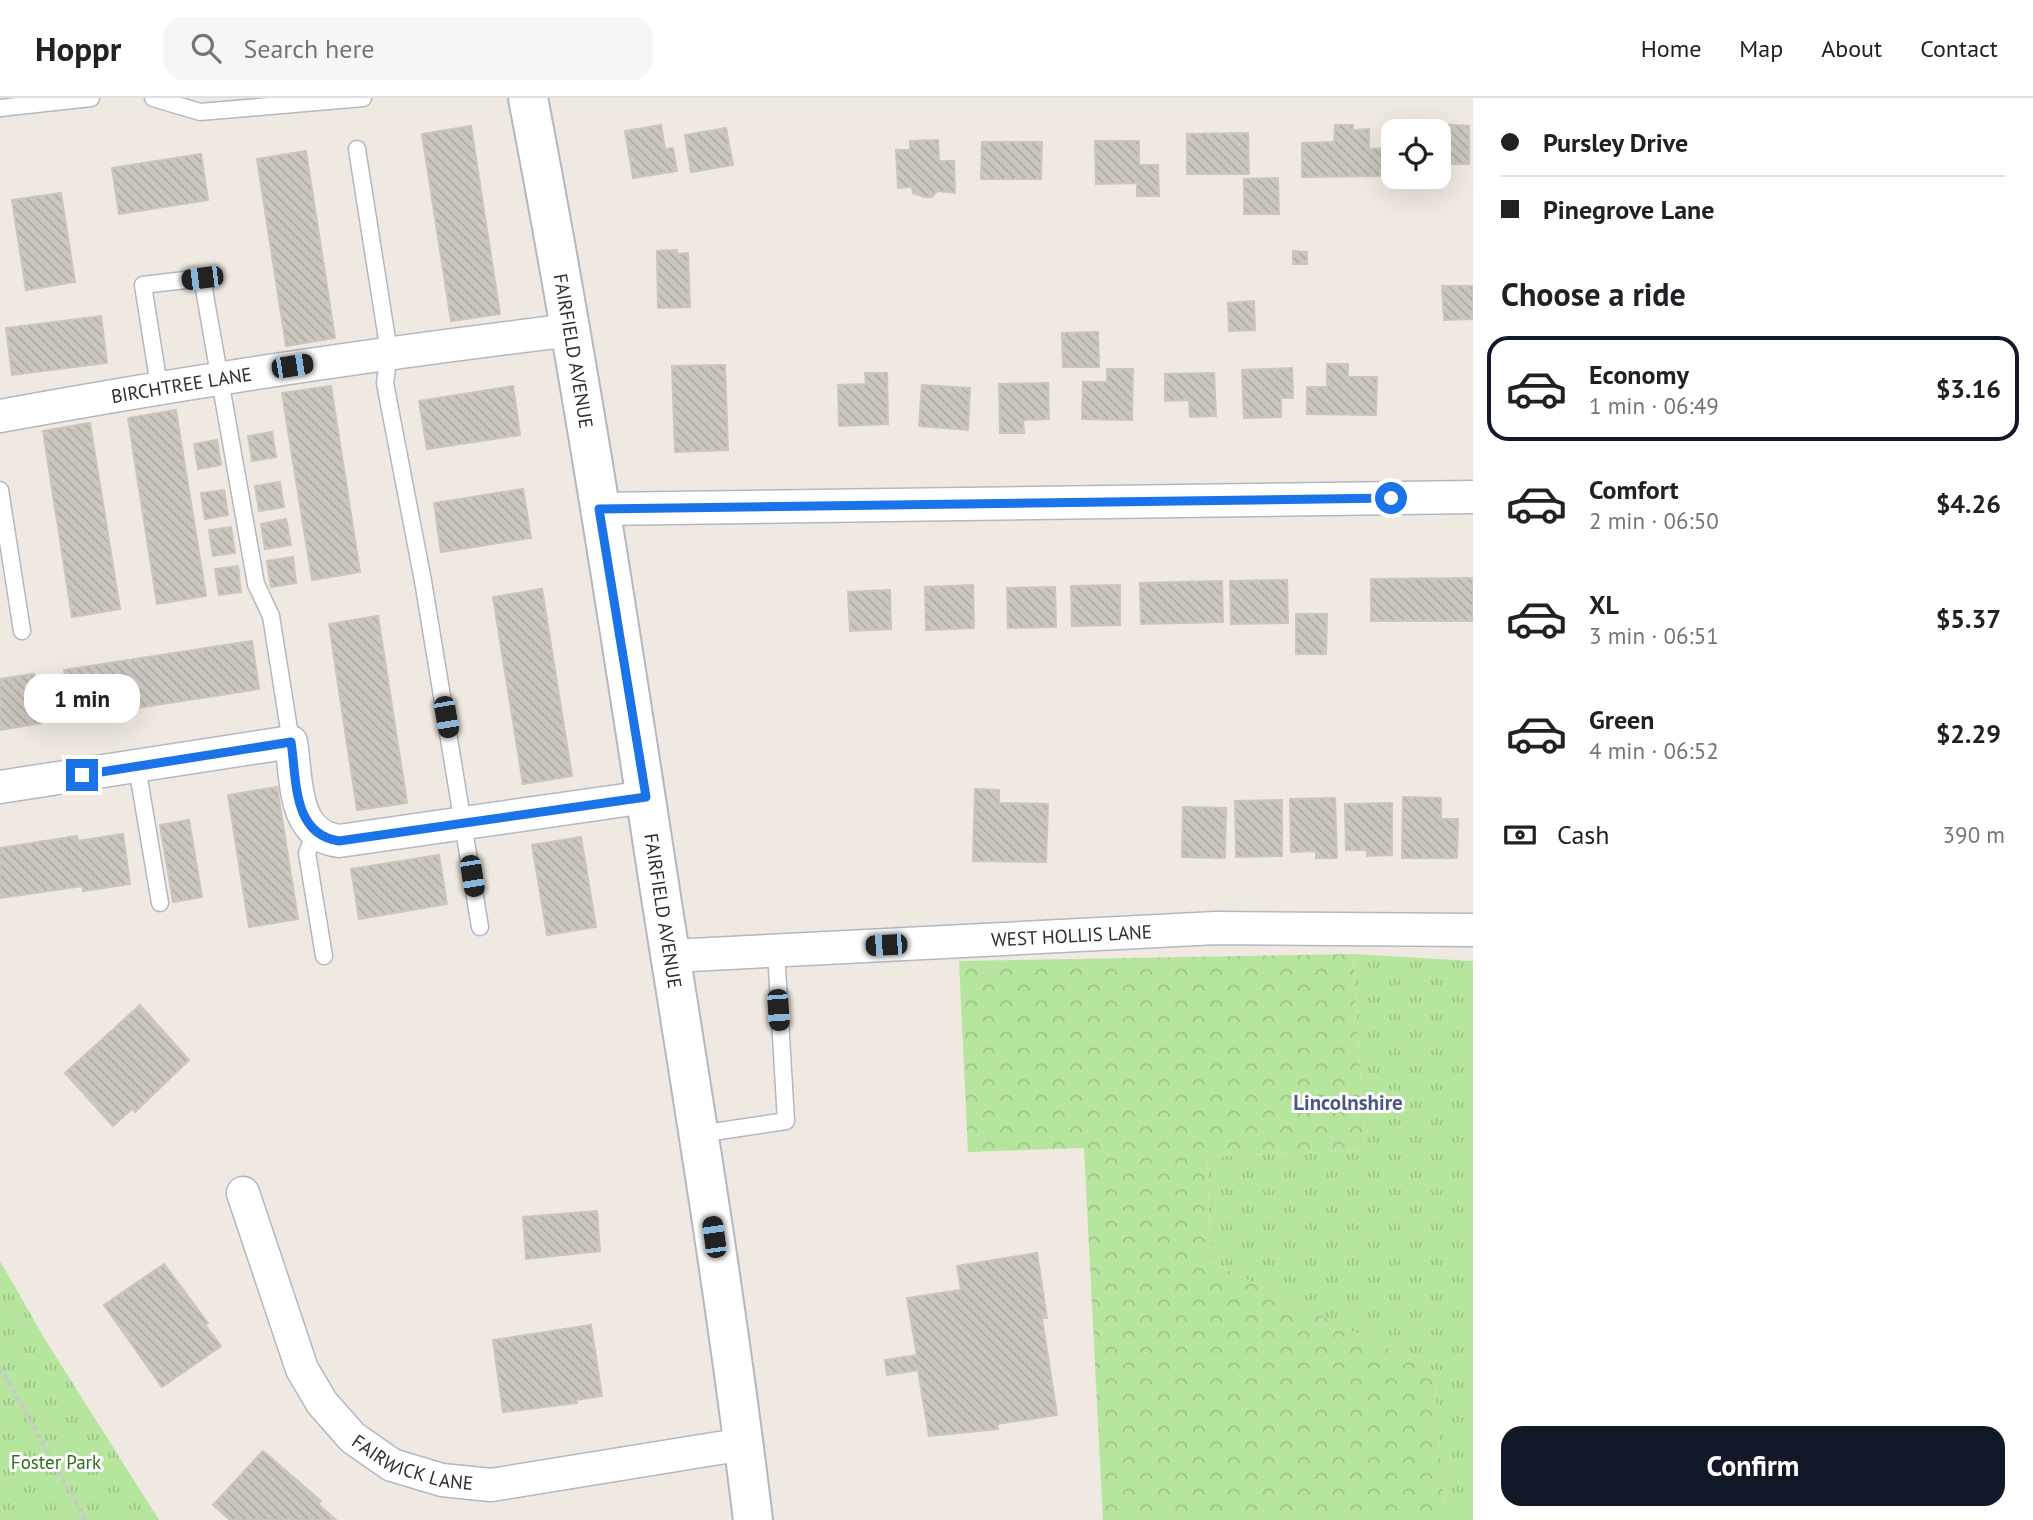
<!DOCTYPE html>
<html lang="en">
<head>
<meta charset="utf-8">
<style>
	body { margin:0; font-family:"PT Sans",sans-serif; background:#f6f6f6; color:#202124; height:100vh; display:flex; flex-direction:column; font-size:26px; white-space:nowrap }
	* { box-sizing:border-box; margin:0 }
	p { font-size:23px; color:#757577 }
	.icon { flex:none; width:38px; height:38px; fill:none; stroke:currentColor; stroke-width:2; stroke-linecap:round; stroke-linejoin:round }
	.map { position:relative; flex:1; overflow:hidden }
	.sheet { display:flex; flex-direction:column; background:#fff; width:560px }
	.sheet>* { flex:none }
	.top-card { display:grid; align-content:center; height:154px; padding:0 28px; background:#fff }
	.controls { position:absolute; left:1381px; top:21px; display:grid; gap:14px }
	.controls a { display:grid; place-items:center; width:70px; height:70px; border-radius:14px; background:#fff; box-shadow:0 7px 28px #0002; font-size:35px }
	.end { position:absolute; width:32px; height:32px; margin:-16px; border:9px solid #1a73e8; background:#fff; box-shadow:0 0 0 4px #fff }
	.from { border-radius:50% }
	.bubble { position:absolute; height:49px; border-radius:21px; background:#fff; box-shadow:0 7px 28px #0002; font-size:23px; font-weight:700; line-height:49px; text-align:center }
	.car { position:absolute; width:21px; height:42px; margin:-21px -10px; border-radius:9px; box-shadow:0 0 5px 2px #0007; background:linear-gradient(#222 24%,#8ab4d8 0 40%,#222 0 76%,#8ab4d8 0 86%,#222 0) }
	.top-card b { display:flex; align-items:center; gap:24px; height:66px; font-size:26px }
	.top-card b+b { border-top:2px solid #e0e0e0 }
	.top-card i { width:18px; height:18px; background:#202124 }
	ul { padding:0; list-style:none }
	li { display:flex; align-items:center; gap:21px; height:105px; margin:0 14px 10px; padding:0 14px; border:4px solid transparent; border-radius:21px }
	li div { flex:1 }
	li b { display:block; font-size:26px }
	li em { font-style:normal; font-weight:700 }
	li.selected { border-color:#111827 }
	li>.icon { width:63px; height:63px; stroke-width:1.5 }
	h2 { padding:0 28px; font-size:32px; line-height:84px }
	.pay { display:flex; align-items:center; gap:18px; height:77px; padding:0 28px; font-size:26px }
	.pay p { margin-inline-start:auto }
	.cta { display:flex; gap:14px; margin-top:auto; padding:14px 28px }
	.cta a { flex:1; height:80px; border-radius:21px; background:#111827; color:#fff; font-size:28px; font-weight:700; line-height:80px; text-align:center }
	header { display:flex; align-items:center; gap:42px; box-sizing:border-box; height:98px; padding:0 35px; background:#fff; border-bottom:2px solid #e0e0e0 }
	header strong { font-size:33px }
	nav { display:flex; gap:38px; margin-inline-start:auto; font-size:24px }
	.search { width:490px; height:63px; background:#f6f6f6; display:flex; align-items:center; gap:18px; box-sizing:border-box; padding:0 24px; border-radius:21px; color:#757577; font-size:26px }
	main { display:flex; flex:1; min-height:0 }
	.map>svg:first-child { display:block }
	.grass { fill:url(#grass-tufts) }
	.forest { fill:url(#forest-crowns) }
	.building { fill:url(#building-back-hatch); stroke:#cbc5ba; stroke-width:2 }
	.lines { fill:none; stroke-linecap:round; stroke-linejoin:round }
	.lane-casing { stroke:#b4b7c1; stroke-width:19 }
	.street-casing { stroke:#b4b7c1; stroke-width:35 }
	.secondary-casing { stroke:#b4b7c1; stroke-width:42 }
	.path { stroke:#c9c9c9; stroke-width:4.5; stroke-dasharray:5 3.5; stroke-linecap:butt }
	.lane { stroke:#fff; stroke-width:16 }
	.street { stroke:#fff; stroke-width:32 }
	.secondary { stroke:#fff; stroke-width:38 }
	.route { stroke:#1a73e8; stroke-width:9 }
	.labels { text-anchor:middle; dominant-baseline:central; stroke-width:6; stroke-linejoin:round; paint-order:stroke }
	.street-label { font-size:19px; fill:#2e2e2e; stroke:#fff }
	.park-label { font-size:19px; fill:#2c6e1b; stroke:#fff }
	.neighbourhood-label { font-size:21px; font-weight:bold; fill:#4d5680; stroke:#fff }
</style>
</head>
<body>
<header>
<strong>Hoppr</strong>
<div class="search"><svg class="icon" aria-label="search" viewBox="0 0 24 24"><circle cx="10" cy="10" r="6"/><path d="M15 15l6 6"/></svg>Search here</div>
<nav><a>Home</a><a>Map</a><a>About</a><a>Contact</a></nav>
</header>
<main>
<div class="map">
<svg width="1473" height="1422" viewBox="0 0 1473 1422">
	<defs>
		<pattern id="grass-tufts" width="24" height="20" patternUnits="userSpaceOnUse" patternTransform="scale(1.75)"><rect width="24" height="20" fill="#b6e59e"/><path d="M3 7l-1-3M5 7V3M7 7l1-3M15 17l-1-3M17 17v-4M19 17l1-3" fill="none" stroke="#9dc588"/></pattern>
		<pattern id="forest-crowns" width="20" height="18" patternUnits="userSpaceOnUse" patternTransform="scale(1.75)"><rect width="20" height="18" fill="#b6e59e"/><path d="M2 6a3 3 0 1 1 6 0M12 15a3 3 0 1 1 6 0" fill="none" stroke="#9dc588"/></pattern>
		<pattern id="building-back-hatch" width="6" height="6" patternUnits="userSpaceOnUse" patternTransform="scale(1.75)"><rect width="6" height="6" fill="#cbc7bf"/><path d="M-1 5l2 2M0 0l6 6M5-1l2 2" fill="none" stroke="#afaba4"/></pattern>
	</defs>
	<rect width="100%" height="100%" fill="#efe9e1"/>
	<g class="grass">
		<polygon points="1353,856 1473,863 1473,1422 1445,1422 1434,1273 1211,1164 1207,1059 1365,1052"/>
		<polygon points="0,1163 46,1243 159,1422 0,1422"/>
	</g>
	<polygon class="forest" points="1353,856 1365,1052 1207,1059 1211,1164 1434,1273 1445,1422 1103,1422 1084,1050 968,1054 959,863"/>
	<g class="building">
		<polygon points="1422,25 1469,28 1469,66 1438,66 1438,33 1422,33"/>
		<polygon points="661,27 665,51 673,50 677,73 633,80 625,33"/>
		<polygon points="1335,27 1353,27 1353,32 1369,31 1369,51 1388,50 1388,78 1302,79 1302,45 1334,44"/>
		<polygon points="471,28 500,216 451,223 422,36"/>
		<polygon points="726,30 733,67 691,74 685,37"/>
		<polygon points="1248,35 1249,76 1187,76 1187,36"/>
		<polygon points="938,42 939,63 954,63 955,95 937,93 932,99 924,99 913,95 912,89 898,90 896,52 910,52 910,43"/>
		<polygon points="1095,43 1139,43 1139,67 1158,67 1159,98 1137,98 1137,85 1096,86"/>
		<polygon points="982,44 1042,44 1041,81 981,81"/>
		<polygon points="306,53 335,240 286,248 257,61"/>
		<polygon points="201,56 208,102 119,116 112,70"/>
		<polygon points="1278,80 1279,116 1244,116 1244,81"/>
		<polygon points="61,95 75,184 26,192 12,102"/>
		<polygon points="677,152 677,156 688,155 690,209 658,210 657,153"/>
		<polygon points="1293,153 1307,154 1307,166 1293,166"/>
		<polygon points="1442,188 1473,188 1473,221 1444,222"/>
		<polygon points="1254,203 1255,232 1229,233 1228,205"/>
		<polygon points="101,218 107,265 12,277 6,230"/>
		<polygon points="1098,234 1099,269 1063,269 1062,235"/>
		<polygon points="1327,266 1348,266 1348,279 1377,279 1376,317 1307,316 1307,289 1327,289"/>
		<polygon points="725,267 728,352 675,354 672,268"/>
		<polygon points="1292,270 1293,300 1281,300 1281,319 1244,320 1242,272"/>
		<polygon points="1107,271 1133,271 1132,322 1082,321 1083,284 1107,284"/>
		<polygon points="865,275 887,275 888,326 839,328 838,287 866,286"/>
		<polygon points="1214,275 1216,318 1190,319 1189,302 1165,303 1165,276"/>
		<polygon points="1048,285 1049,321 1023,322 1024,335 1000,335 999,286"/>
		<polygon points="922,287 970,290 968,332 919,328"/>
		<polygon points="331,288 360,474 312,482 282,295"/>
		<polygon points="513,288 520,337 427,351 419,303"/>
		<polygon points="176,312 206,498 157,506 128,320"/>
		<polygon points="90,325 120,511 72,519 43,333"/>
		<polygon points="272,334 276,359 252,363 248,338"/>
		<polygon points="217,342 221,367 198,371 194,346"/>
		<polygon points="280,384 284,409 259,413 255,388"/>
		<polygon points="523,391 531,440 441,454 434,405"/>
		<polygon points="224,392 228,417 205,421 201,395"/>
		<polygon points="286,421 291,447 265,451 261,426"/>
		<polygon points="231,429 235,455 213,458 209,432"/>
		<polygon points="293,459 296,485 271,489 267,463"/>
		<polygon points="238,468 241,494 219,497 215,471"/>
		<polygon points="1473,480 1473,523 1371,523 1371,481"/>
		<polygon points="1287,482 1288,525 1231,526 1230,483"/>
		<polygon points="1222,483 1223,524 1141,526 1140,485"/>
		<polygon points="973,487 974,530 926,532 925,489"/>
		<polygon points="1120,487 1120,527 1072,528 1071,488"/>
		<polygon points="1055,489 1056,529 1008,530 1007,490"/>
		<polygon points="542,491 572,678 523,686 493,499"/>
		<polygon points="890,492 891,531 850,533 848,494"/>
		<polygon points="1296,516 1327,516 1326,556 1296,556"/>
		<polygon points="378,518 407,705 357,712 329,526"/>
		<polygon points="252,543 259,591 72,620 64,572"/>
		<polygon points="34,576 42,625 0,632 0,581"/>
		<polygon points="277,689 298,821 249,829 228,697"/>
		<polygon points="975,691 999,692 999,705 1048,706 1046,764 973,763"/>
		<polygon points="1403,699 1441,700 1441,721 1458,721 1457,760 1402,760"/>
		<polygon points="1335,700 1337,760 1316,760 1316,753 1291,754 1290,701"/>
		<polygon points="1282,702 1282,758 1236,759 1235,703"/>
		<polygon points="1392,705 1392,757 1367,758 1367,752 1346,752 1345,706"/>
		<polygon points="1183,709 1226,710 1225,760 1182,759"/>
		<polygon points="189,722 202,799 173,804 160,727"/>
		<polygon points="123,736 130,786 83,793 83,788 0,800 0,750 77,738 78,743"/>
		<polygon points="581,739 596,829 547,837 532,747"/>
		<polygon points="439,757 447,806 359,821 351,771"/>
		<polygon points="140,907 189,962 135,1014 132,1011 113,1028 65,975"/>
		<polygon points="597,1113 600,1153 526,1161 523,1119"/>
		<polygon points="1037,1155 1047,1220 1042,1220 1057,1317 997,1326 998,1331 929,1338 918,1272 887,1277 885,1262 917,1257 907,1200 961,1192 957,1168"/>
		<polygon points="164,1166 208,1225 205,1227 221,1248 162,1289 104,1207"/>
		<polygon points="591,1227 602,1298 576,1302 577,1305 503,1314 493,1242"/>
		<polygon points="263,1353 321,1403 318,1406 336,1422 230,1422 213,1407"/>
	</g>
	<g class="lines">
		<defs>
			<g id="lane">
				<polyline points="153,0 200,14 363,0"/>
				<polyline points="0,10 91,0"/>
				<polyline points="357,51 389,254 385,285 423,483 480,829"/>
				<polyline points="159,288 143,187 202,180 256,486 271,518 291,644"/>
				<polyline points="0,392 22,533"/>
				<polyline points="137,669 160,805"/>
				<polyline points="315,735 307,755 324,858"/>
				<polyline points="699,1036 786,1023 776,853"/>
			</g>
			<g id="street">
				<path id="s1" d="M0,318C190,283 380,255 572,232"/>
				<polyline points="599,411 1473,399"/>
				<path d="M0,689L291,644C297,681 292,737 339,743L646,699"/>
				<path id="s2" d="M671,858L1216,830L1473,832"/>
				<path id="s3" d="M243,1095L302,1271L322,1305L353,1340L392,1367L442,1382L491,1387L744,1346"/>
			</g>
			<g id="secondary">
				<path id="s4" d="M528,0C579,265 620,532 661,799C694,1007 728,1214 753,1422"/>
			</g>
		</defs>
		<use href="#lane" class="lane-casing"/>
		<use href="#street" class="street-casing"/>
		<use href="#secondary" class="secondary-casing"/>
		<polyline class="path" points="0,1269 86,1422"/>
		<use href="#lane" class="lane"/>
		<use href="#street" class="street"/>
		<use href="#secondary" class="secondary"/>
	</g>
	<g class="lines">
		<path class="route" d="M82,677L291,644C297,682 292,736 339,743L646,699L599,411L1391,400"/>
	</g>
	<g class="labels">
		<g class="street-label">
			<text stroke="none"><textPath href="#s4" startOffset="257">FAIRFIELD AVENUE</textPath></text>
			<text stroke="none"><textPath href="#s1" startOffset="184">BIRCHTREE LANE</textPath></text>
			<text stroke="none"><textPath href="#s4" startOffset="824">FAIRFIELD AVENUE</textPath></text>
			<text stroke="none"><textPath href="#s2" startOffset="401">WEST HOLLIS LANE</textPath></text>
			<text stroke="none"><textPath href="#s3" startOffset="338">FAIRWICK LANE</textPath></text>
		</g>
		<g class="park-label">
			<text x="56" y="1364">Foster Park</text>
		</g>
		<g class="neighbourhood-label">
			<text x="1348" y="1004">Lincolnshire</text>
		</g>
	</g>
</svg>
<div class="controls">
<a><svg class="icon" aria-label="locate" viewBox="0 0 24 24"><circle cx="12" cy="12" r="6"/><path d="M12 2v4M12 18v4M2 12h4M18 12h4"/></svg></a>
</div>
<i class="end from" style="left:1391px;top:400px"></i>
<i class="end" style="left:82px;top:677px"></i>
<div class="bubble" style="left:24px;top:576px;width:116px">1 min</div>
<i class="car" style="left:202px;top:180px;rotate:263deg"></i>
<i class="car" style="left:292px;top:268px;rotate:81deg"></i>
<i class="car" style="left:446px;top:619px;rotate:170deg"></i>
<i class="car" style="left:472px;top:778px;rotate:171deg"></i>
<i class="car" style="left:886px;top:847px;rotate:267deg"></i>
<i class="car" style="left:778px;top:912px;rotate:176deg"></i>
<i class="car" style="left:714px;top:1139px;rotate:352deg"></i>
</div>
<section class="sheet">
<div class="top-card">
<b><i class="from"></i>Pursley Drive</b>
<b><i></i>Pinegrove Lane</b>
</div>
<h2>Choose a ride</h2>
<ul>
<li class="selected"><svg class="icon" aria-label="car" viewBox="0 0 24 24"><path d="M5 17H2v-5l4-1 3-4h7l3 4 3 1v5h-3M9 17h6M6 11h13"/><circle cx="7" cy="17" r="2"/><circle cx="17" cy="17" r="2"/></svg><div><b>Economy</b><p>1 min · 06:49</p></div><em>$3.16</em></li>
<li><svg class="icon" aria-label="car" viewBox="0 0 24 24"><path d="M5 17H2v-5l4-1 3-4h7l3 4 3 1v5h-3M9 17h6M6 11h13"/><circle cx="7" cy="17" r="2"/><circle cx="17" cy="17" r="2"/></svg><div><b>Comfort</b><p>2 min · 06:50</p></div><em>$4.26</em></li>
<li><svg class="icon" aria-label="car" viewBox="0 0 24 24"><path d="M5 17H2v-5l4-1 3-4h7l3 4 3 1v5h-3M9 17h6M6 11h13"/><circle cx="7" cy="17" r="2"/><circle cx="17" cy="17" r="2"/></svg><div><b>XL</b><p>3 min · 06:51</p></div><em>$5.37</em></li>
<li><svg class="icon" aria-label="car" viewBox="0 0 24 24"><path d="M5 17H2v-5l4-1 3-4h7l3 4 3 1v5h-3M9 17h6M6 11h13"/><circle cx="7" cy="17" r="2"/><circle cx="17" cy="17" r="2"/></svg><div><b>Green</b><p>4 min · 06:52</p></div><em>$2.29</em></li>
</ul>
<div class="pay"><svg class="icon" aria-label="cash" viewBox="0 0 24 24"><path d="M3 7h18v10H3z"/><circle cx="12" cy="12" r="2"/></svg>Cash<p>390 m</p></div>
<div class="cta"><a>Confirm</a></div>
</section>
</main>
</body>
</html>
